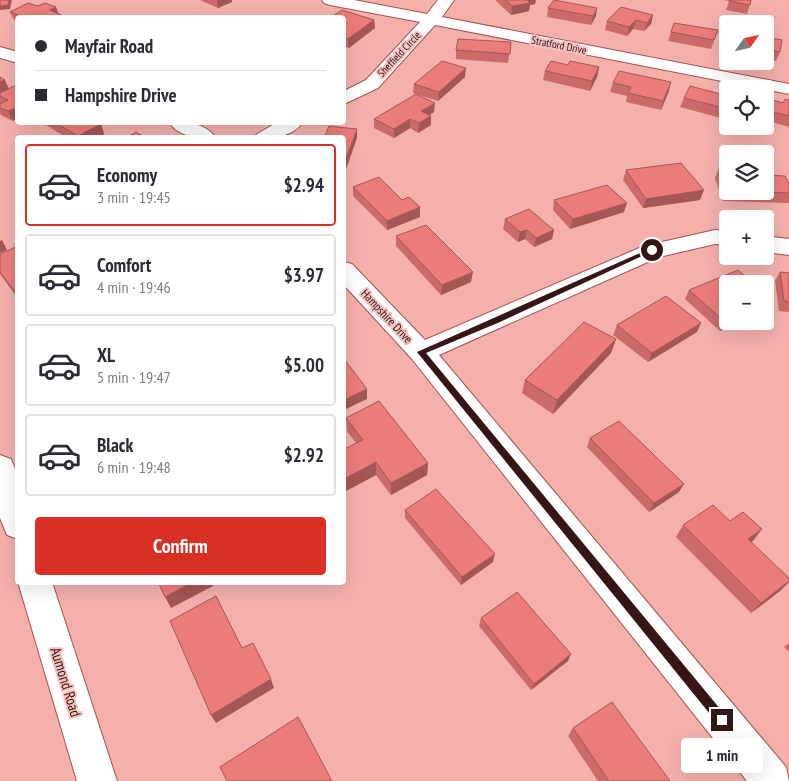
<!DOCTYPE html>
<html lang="en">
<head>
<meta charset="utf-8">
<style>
	body { margin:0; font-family:"PT Sans Narrow",sans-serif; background:#f7f7f7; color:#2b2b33; height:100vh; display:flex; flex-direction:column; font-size:19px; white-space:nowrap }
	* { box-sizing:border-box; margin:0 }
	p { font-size:16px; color:#7c7c81 }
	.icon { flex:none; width:28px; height:28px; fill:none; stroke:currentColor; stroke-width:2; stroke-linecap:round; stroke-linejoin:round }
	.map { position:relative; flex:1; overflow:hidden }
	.panel { position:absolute; left:15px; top:135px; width:331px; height:450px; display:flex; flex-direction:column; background:#fff; border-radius:5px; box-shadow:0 5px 20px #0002 }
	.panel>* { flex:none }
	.banner { position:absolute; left:15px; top:15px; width:331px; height:110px; border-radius:5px; box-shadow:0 5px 20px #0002; display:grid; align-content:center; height:110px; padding:0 20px; background:#fff }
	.needle { width:32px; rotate:56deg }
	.tools { position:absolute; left:719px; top:15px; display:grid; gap:10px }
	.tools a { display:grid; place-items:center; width:55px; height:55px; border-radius:5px; background:#fff; box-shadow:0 5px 20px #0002; font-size:25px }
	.end { position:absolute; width:22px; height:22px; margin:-11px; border:6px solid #351515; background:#fff; box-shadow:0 0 0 2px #fff }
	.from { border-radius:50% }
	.bubble { position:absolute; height:35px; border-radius:5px; background:#fff; box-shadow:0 5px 20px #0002; font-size:16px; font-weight:700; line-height:35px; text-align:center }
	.banner b { display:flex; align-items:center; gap:18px; height:48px; font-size:19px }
	.banner b+b { border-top:1px solid #e1e1e2 }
	.banner i { width:12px; height:12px; background:#2b2b33 }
	ul { padding:9px 0 0; list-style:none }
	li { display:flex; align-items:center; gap:15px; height:82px; margin:0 10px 8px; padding:0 10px; border:2px solid #e1e1e2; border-radius:5px }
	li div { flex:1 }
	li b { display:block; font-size:19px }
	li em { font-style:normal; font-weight:700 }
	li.on { border-color:#d93025 }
	li>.icon { width:45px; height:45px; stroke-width:1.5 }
	.button { display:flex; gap:10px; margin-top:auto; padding:10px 20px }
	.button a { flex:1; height:58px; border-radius:5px; background:#d93025; color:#fff; font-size:20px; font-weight:700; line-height:58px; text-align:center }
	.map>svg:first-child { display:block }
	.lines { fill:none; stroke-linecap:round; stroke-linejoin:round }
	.minor-casing { stroke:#a05352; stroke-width:2 }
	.minor { fill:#fff; fill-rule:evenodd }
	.wall { fill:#cb6b69 }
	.shaded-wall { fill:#a55755 }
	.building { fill:#ec7c7a; stroke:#a55755 }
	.route { fill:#351515 }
	.labels { text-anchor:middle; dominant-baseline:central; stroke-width:4; stroke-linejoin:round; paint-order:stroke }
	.far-street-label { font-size:11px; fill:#351515; stroke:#f7c2bf }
	.street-label { font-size:12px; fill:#351515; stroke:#f7c2bf }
	.near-street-label { font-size:15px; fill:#351515; stroke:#f7c2bf }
</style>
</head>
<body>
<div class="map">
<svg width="789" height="781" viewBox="0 0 789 781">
	<rect width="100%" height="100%" fill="#f5b0ac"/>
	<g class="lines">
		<defs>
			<g id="minor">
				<polygon points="322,0 354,0 427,14 438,0 454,0 442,17 789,84 789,94 435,25 378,88 344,104 344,91 366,80 420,22 330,5 324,3"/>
				<polygon points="0,47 18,52 18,63 0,58"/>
				<path d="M169,122C185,122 205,122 216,138C199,138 179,138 169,122Z"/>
				<path d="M278,122H303C292,138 271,138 254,138L257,134Z"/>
				<polygon points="715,230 728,231 728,245 715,244 659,257 439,355 786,767 789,781 747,781 412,359 344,285 344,262 352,264 425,340 644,246"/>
				<polygon points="765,236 789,239 789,255 765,252"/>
				<polygon points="0,455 11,459 18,476 18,539 7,535 0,518"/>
				<polygon points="18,582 52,582 117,781 77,781"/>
			</g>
		</defs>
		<use href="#minor" class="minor-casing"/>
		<use href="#minor" class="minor"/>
	</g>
	<g class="wall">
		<polygon points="200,0 232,0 232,2 218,8"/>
		<polygon points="495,0 536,0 535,4 530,5 529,11 511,15"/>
		<polygon points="723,0 751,0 747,14 726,10 729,1"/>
		<polygon points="38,6 56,7 58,13 61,15 62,18 18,18 18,22 14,20 10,12"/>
		<polygon points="548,8 596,16 591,25 547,17"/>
		<polygon points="342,10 374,20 375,28 349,48 344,46 344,18 331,18"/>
		<polygon points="653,15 651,24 644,31 633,29 627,36 605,30 607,21"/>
		<polygon points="718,30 711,49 668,41 671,32"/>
		<polygon points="765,37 780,52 776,61 765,59"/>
		<polygon points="511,42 508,63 456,59 456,50"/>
		<polygon points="568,65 599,67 597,77 590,91 543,80 545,71"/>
		<polygon points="0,77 5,80 13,121 1,115 0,113"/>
		<polygon points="465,77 438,101 413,93 414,84"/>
		<polygon points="613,83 669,91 661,110 626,102 627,96 610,92"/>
		<polygon points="728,96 728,120 680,107 684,98"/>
		<polygon points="765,98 783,103 789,100 789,127 765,120"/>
		<polygon points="434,112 430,115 431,116 431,125 418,133 410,128 394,138 374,128 374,119"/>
		<polygon points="45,122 98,122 101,124 104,134 96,138 67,138 46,125"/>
		<polygon points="719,168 728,191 789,184 789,203 723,201 715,178"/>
		<polygon points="626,170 700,200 643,208 623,180"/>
		<polygon points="353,187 402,200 420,207 420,217 387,230 353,196"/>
		<polygon points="554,200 624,212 570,229 553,210"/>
		<polygon points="505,219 554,230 552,239 534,247 525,239 518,242 503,229"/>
		<polygon points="396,236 471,282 441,295 396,246"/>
		<polygon points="18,246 18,299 0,274 0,254"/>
		<polygon points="780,272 789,273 789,312 779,311 775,281"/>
		<polygon points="689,290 728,321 741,321 720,331 685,299"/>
		<polygon points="617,325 697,332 648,362 613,335"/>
		<polygon points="616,339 611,353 553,414 522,393 525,380"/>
		<polygon points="346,418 428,463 427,475 391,495 376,475 344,492 344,449 356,443 347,431"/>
		<polygon points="590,438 679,492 649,512 587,447"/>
		<polygon points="405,510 493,562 461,585 405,518"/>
		<polygon points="730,521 753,541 751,542 789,582 780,591 751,613 676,537 683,525"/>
		<polygon points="481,618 568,661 531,690 479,626"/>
		<polygon points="789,643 789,652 784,647"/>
		<polygon points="573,728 670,781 598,781 568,736"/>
	</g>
	<g class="shaded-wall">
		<polygon points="9,0 12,0 10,9 0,10 0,6"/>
		<polygon points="217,0 232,0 232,2 218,8"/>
		<polygon points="524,0 536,0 535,4 530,5 529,11 511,15 512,6"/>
		<polygon points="56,7 59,16 61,15 62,18 52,18 50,10"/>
		<polygon points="597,8 596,16 591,25 593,16"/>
		<polygon points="653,15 651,24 644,31 647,23"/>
		<polygon points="374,20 375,28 349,48 348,39"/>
		<polygon points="636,20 633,29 627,36 629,27"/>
		<polygon points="599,67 597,77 590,91 592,81"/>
		<polygon points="466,68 465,77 438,101 439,92"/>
		<polygon points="5,80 9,89 0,93 0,82"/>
		<polygon points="671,82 669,91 661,110 663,101"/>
		<polygon points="435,103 434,112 421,120 421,111"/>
		<polygon points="18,107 18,118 13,121 8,111"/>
		<polygon points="431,116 431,125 418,133 419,123"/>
		<polygon points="410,119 410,128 394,138 394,129"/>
		<polygon points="101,124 104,134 96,138 78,138 78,136"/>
		<polygon points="357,129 357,138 344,175 344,164"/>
		<polygon points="704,190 700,200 643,208 646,199"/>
		<polygon points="627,203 624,212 570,229 573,219"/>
		<polygon points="420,207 420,217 387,230 387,221"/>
		<polygon points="527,230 525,239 518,242 520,232"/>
		<polygon points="554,230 552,239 534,247 536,238"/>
		<polygon points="2,240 7,250 0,253 0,241"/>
		<polygon points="473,272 471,282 441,295 442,285"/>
		<polygon points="728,320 728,321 741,321 720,331 724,321"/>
		<polygon points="701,323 697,332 648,362 652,353"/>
		<polygon points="616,339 611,353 553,414 557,400"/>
		<polygon points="367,389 367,399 344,410 344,400"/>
		<polygon points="376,462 376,475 344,492 344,479"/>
		<polygon points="428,463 427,475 391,495 391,483"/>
		<polygon points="684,484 679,492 649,512 654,503"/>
		<polygon points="762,529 753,541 739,551 748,539"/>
		<polygon points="495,554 493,562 461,585 462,577"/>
		<polygon points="193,582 212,582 213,586 171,608 165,597"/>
		<polygon points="789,582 780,591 751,613 761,603"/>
		<polygon points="571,654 568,661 531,690 534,684"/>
		<polygon points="271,679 274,688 216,723 211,715"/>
	</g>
	<g class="building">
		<polygon points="0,0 9,0 8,5 0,6"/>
		<polygon points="505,0 527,0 530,3 512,6"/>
		<polygon points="554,0 597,8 593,16 548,8"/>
		<polygon points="729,0 751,0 750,5 729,1"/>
		<polygon points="28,3 38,6 45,3 56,7 50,10 61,15 56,18 26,18 10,12"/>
		<polygon points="621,7 653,15 647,23 636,20 629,27 607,21"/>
		<polygon points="342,10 374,20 348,39 344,37 344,22 345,21 344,21 344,18 331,17"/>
		<polygon points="674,23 718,30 714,40 671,32"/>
		<polygon points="765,37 782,40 780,52 765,49"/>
		<polygon points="458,39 511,42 510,54 456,50"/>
		<polygon points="442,61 466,68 439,92 414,84"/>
		<polygon points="551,61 568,65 570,61 599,67 592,81 545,71"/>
		<polygon points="619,71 671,82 663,101 628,93 631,87 613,83"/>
		<polygon points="0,77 5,80 0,82"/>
		<polygon points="18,84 18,107 8,111 0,108 0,104 8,100 0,96 0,93"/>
		<polygon points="690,86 728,96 728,109 684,98"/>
		<polygon points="416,94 435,103 421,111 431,116 419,123 410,119 394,129 374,119"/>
		<polygon points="765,98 783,103 785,99 789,100 789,116 765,110"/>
		<polygon points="54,122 98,122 101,124 78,136"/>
		<polygon points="329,126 357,129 344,164 344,138 324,138"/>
		<polygon points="136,132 145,138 127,138"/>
		<polygon points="111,135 115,138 106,138"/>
		<polygon points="681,163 704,190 646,199 626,170"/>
		<polygon points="719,168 728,168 728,191 727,191"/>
		<polygon points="765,175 785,176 789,184 789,193 729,191 765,191"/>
		<polygon points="379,177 402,200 409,197 420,207 387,221 353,187"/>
		<polygon points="607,185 627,203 573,219 554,200"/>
		<polygon points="529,209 554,230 536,238 527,230 520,232 505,219"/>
		<polygon points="426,225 473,272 442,285 396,236"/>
		<polygon points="18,246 18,296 0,272 0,254"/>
		<polygon points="738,270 754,284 728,284 728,320 724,321 689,290"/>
		<polygon points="780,272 789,273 789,302 784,301"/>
		<polygon points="666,296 701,323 652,353 617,325"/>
		<polygon points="584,322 616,339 557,400 525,380"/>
		<polygon points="344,359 367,389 344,400"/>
		<polygon points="379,401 428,463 391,483 376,462 344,479 344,449 363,440 346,418"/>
		<polygon points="619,421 684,484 654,503 590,438"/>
		<polygon points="436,489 495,554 462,577 405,510"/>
		<polygon points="713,505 730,521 743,512 762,529 748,539 789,578 789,581 761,603 683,525"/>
		<polygon points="158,582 193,582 165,597"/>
		<polygon points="517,592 571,654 534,684 481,618"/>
		<polygon points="216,596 242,648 253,643 271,679 211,715 170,621"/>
		<polygon points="612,702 670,781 609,781 573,728"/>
		<polygon points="298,717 332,781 227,781 220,767"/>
	</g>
	<polygon class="route" points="649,249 655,250 500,322 426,353 726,716 727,720 726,724 722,725 718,724 417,352"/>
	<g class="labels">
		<g class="far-street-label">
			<text transform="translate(559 45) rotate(11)">Stratford Drive</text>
			<text transform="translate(399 54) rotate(-47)">Sheffield Circle</text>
		</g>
		<g class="street-label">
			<text transform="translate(387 316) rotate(47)">Hampshire Drive</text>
		</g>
		<g class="near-street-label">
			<text transform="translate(66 682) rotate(73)">Aumond Road</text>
		</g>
	</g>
</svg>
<div class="tools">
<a><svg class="needle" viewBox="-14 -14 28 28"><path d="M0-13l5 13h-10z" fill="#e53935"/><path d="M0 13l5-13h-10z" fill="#7c7c81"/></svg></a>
<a><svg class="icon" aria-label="locate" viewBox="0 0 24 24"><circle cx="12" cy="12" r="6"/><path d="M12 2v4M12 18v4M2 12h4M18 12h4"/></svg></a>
<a><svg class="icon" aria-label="layers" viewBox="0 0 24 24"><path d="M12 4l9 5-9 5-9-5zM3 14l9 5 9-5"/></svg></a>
<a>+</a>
<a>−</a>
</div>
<i class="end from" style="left:652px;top:250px"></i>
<i class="end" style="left:722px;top:720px"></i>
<div class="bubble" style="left:681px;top:738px;width:82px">1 min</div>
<div class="banner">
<b><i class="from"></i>Mayfair Road</b>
<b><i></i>Hampshire Drive</b>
</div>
<section class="panel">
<ul>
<li class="on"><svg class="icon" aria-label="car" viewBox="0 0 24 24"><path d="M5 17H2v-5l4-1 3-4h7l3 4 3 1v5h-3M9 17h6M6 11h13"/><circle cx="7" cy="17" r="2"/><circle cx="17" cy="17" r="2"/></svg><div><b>Economy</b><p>3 min · 19:45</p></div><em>$2.94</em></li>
<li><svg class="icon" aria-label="car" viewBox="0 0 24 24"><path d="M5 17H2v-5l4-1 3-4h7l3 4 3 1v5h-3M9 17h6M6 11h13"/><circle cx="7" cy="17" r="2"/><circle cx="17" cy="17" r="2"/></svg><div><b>Comfort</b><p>4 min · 19:46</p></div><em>$3.97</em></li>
<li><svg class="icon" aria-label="car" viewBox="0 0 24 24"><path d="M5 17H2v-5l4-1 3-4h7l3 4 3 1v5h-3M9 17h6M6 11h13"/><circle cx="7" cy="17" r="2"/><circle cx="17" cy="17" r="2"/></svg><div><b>XL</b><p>5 min · 19:47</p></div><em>$5.00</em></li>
<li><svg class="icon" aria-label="car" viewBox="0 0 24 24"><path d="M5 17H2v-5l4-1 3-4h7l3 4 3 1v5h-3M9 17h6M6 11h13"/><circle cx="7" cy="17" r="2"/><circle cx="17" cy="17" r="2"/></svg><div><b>Black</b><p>6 min · 19:48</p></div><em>$2.92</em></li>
</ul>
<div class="button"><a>Confirm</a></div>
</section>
</div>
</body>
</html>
